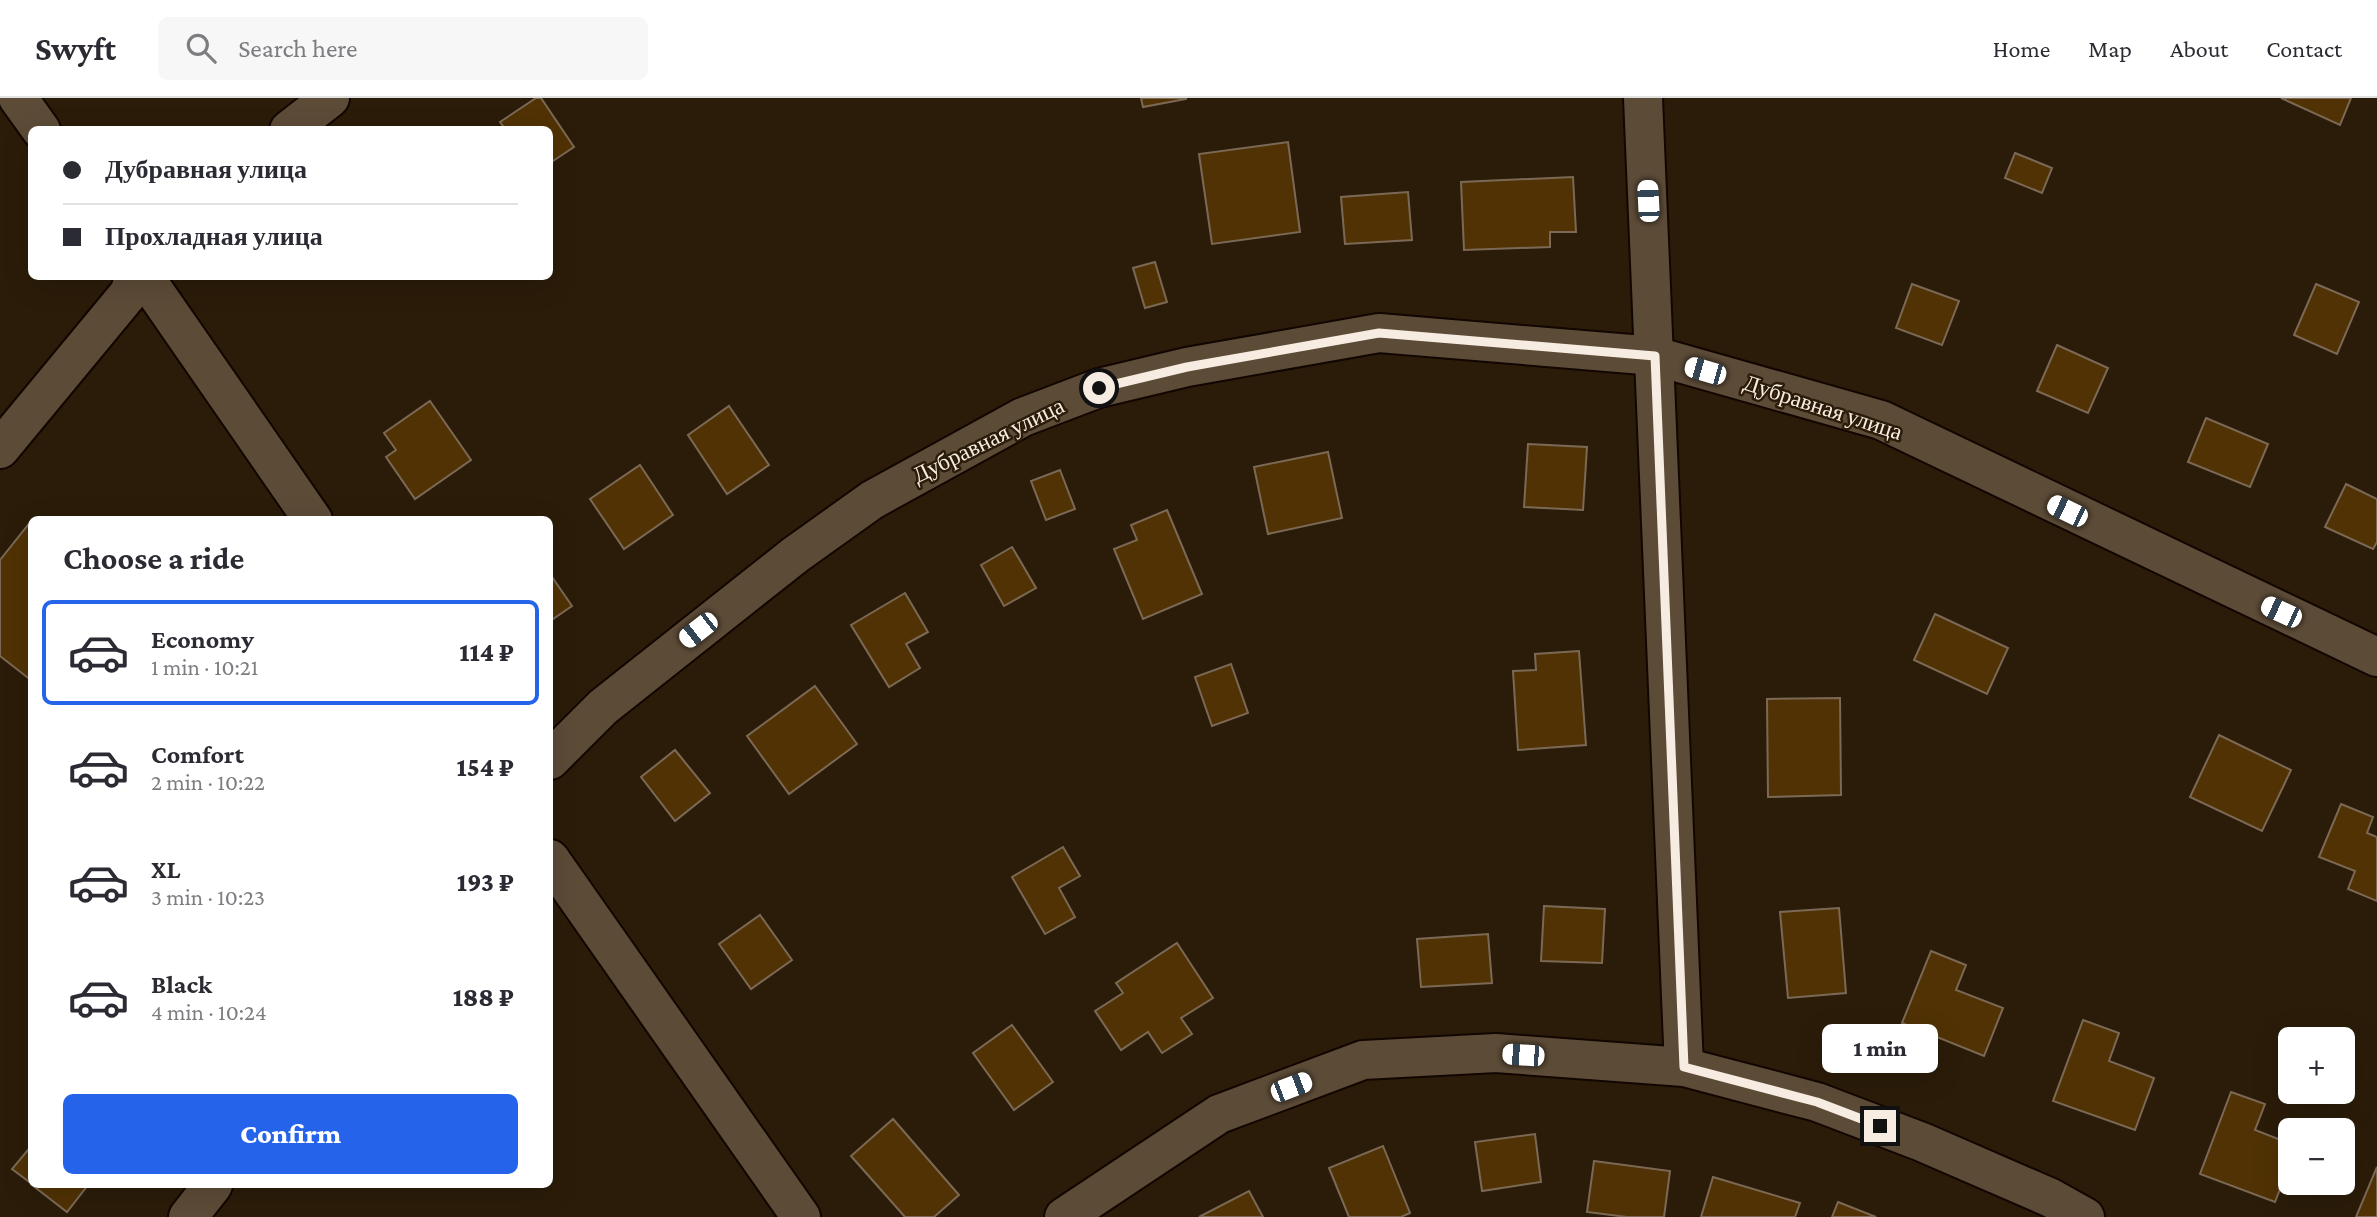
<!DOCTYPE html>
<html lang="en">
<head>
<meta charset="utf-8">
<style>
	body { margin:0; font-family:"Crimson Pro",serif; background:#f7f7f7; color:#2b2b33; height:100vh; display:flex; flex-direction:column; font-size:26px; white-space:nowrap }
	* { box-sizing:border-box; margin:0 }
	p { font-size:23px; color:#7c7c81 }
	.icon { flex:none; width:38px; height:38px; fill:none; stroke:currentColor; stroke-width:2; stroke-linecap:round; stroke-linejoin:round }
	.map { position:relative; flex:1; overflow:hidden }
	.panel { position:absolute; left:28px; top:418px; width:525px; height:672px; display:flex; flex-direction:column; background:#fff; border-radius:10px; box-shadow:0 7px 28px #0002 }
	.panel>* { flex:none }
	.hud { position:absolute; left:28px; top:28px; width:525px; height:154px; border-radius:10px; box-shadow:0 7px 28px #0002; display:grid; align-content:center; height:154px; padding:0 35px; background:#fff }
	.controls { position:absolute; left:2278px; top:929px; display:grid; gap:14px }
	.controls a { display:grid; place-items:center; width:77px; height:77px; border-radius:10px; background:#fff; box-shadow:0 7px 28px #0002; font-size:35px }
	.end { position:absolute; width:32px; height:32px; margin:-16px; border:9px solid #f7ece1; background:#111; box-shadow:0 0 0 4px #111 }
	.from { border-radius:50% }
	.bubble { position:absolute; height:49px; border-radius:10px; background:#fff; box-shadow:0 7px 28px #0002; font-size:23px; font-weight:800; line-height:49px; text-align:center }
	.car { position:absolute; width:21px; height:42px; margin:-21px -10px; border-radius:9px; box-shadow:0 0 5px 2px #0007; background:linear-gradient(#fff 24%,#345 0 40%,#fff 0 76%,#345 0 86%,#fff 0) }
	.hud b { display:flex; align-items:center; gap:24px; height:66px; font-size:26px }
	.hud b+b { border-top:2px solid #e1e1e2 }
	.hud i { width:18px; height:18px; background:#2b2b33 }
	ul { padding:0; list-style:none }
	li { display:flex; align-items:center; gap:21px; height:105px; margin:0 14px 10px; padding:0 21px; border:4px solid transparent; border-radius:10px }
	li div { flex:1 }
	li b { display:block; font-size:26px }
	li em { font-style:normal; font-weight:800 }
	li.current { border-color:#2563eb }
	li>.icon { width:63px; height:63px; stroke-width:1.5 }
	h2 { padding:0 35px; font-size:32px; line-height:84px }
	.button { display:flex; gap:14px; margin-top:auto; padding:14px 35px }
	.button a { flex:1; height:80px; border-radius:10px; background:#2563eb; color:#fff; font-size:28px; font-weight:800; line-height:80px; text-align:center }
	header { display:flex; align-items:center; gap:42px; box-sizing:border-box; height:98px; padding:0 35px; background:#fff; border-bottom:2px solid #e1e1e2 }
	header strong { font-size:33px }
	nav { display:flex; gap:38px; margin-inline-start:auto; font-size:24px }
	.search { width:490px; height:63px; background:#f7f7f7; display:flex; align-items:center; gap:18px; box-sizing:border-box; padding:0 24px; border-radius:10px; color:#7c7c81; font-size:26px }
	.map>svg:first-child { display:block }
	.building { fill:#503204; stroke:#7b6955; stroke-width:2 }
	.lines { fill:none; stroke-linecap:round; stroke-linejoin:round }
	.minor-casing { stroke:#120600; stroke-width:42 }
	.minor { stroke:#5c4b37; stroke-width:38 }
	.route { stroke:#f7ece1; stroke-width:9 }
	.labels { text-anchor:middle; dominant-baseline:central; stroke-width:5; stroke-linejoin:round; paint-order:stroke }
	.street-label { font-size:23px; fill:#f7ece1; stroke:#2b1c09 }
</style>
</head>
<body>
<header>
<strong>Swyft</strong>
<div class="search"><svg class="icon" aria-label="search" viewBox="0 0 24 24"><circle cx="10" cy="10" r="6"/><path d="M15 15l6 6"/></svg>Search here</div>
<nav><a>Home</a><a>Map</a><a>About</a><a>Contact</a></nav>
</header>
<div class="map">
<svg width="2377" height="1119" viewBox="0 0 2377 1119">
	<rect width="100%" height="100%" fill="#2b1c09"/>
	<g class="building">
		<polygon points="536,0 541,0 574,49 550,65 550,32 506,32 500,24"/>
		<polygon points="1141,0 1186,0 1186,1 1143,9"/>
		<polygon points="2281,0 2351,0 2340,27"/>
		<polygon points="1288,44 1300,134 1212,146 1199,56"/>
		<polygon points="2015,55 2052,70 2042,95 2005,80"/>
		<polygon points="1573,79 1576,134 1550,134 1550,149 1464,152 1461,84"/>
		<polygon points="1408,94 1412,142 1345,146 1341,99"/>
		<polygon points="1155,164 1167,204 1145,210 1133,170"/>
		<polygon points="1912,186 1959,203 1942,247 1896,230"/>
		<polygon points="2316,186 2359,204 2337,256 2294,237"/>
		<polygon points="2057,247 2108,270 2088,315 2037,293"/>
		<polygon points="430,303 471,362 415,401 386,359 396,352 384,335"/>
		<polygon points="729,308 769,367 727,396 688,337"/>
		<polygon points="2206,320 2268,346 2250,389 2188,364"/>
		<polygon points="1528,346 1587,349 1583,412 1524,409"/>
		<polygon points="1328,354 1342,420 1268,436 1254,369"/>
		<polygon points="640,367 673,417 624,451 590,401"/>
		<polygon points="1060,372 1075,411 1046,422 1031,383"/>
		<polygon points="2346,386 2377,401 2377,444 2373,451 2325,429"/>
		<polygon points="1167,412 1202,496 1143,521 1114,451 1137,442 1131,427"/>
		<polygon points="32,422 30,517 32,583 0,558 0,462"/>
		<polygon points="1012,449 1036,490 1004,508 981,467"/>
		<polygon points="550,476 572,508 550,523"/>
		<polygon points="905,495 928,534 906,546 920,570 889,589 851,527"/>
		<polygon points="1935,516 2008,550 1987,596 1914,562"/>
		<polygon points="1579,553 1586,647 1518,652 1513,573 1536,572 1535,556"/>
		<polygon points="1231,566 1248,615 1212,628 1195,579"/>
		<polygon points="815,588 857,646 789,696 747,638"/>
		<polygon points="1840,600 1841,697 1768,699 1767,601"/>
		<polygon points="2219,637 2291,672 2262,733 2190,699"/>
		<polygon points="675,652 710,695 675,723 641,679"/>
		<polygon points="2341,706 2373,719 2367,735 2377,739 2377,803 2348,791 2355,773 2319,759"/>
		<polygon points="1063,749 1080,778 1059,790 1075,819 1045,836 1012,779"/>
		<polygon points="1544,808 1605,811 1602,865 1541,863"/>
		<polygon points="1839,810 1846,895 1788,900 1780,814"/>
		<polygon points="760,817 792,862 751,891 719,846"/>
		<polygon points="1488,836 1492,885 1421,889 1417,841"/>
		<polygon points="1177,845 1213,900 1181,920 1192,936 1162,955 1148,934 1121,952 1095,913 1123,895 1116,885"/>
		<polygon points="1931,853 1966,867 1956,892 2003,910 1984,958 1902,925"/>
		<polygon points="2083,922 2119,935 2109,963 2154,980 2135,1032 2053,1003"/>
		<polygon points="1012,927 1053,984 1014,1012 973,955"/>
		<polygon points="2231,994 2265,1006 2255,1032 2291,1046 2291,1063 2275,1104 2200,1076"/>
		<polygon points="893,1021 959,1097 934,1119 905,1119 851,1058"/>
		<polygon points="1535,1036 1541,1084 1482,1093 1475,1044"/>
		<polygon points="32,1047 32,1086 12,1071"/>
		<polygon points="1383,1048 1410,1115 1401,1119 1349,1119 1329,1070"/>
		<polygon points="1594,1063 1670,1073 1664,1119 1627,1119 1587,1114"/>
		<polygon points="2377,1069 2377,1119 2356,1119"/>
		<polygon points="1713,1079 1800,1105 1795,1119 1701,1119"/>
		<polygon points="32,1087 88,1087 67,1114"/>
		<polygon points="1249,1093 1263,1119 1199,1119"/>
		<polygon points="1838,1104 1876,1119 1832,1119"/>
	</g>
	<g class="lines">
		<defs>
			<g id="minor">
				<polyline points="18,0 41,32"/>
				<polyline points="1643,0 1684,969"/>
				<polyline points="289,32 330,0"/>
				<polyline points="144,178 313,422"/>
				<polyline points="0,351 129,195 135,178"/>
				<polyline points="550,662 603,609 795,457 872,402 1023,319 1099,290 1187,269 1379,235 1655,258 1881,322 2377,559"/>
				<polyline points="550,761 801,1119"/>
				<polyline points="188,1119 213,1087"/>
				<polyline points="1064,1119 1219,1016 1363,962 1496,955 1684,969 1817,1004 1922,1044 2051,1100 2085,1119"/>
			</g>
		</defs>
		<use href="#minor" class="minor-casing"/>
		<use href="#minor" class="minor"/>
	</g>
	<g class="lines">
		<polyline class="route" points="1099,290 1187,269 1379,235 1655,258 1684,969 1817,1004 1880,1028"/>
	</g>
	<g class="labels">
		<g class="street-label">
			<text transform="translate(1823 309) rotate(18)">Дубравная улица</text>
			<text transform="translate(988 342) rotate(-26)">Дубравная улица</text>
		</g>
	</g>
</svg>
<div class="controls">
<a>+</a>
<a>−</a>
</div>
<i class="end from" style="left:1099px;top:290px"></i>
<i class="end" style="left:1880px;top:1028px"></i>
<div class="bubble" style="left:1822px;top:926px;width:116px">1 min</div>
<i class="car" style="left:1648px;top:103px;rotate:357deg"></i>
<i class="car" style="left:1705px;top:273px;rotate:286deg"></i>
<i class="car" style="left:2067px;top:413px;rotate:296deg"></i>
<i class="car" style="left:2281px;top:514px;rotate:295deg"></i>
<i class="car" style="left:698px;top:532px;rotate:232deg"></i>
<i class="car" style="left:1523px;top:957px;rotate:274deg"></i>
<i class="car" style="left:1291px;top:989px;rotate:69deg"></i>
<div class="hud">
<b><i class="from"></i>Дубравная улица</b>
<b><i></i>Прохладная улица</b>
</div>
<section class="panel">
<h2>Choose a ride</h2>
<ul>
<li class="current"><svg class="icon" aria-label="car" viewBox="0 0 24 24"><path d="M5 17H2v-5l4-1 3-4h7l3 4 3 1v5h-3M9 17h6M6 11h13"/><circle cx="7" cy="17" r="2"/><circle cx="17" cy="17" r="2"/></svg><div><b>Economy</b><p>1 min · 10:21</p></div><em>114 ₽</em></li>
<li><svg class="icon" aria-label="car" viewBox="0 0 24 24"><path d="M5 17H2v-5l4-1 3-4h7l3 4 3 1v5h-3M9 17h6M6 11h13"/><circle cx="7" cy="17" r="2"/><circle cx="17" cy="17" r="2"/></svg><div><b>Comfort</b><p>2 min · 10:22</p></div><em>154 ₽</em></li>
<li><svg class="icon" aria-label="car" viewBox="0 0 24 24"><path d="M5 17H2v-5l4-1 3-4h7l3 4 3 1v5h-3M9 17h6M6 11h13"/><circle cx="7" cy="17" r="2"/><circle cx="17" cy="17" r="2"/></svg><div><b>XL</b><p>3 min · 10:23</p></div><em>193 ₽</em></li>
<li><svg class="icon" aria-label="car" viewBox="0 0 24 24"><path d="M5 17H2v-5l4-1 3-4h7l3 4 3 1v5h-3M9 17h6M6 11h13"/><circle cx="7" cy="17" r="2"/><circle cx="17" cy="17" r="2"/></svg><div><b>Black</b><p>4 min · 10:24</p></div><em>188 ₽</em></li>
</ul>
<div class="button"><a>Confirm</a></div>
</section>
</div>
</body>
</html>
